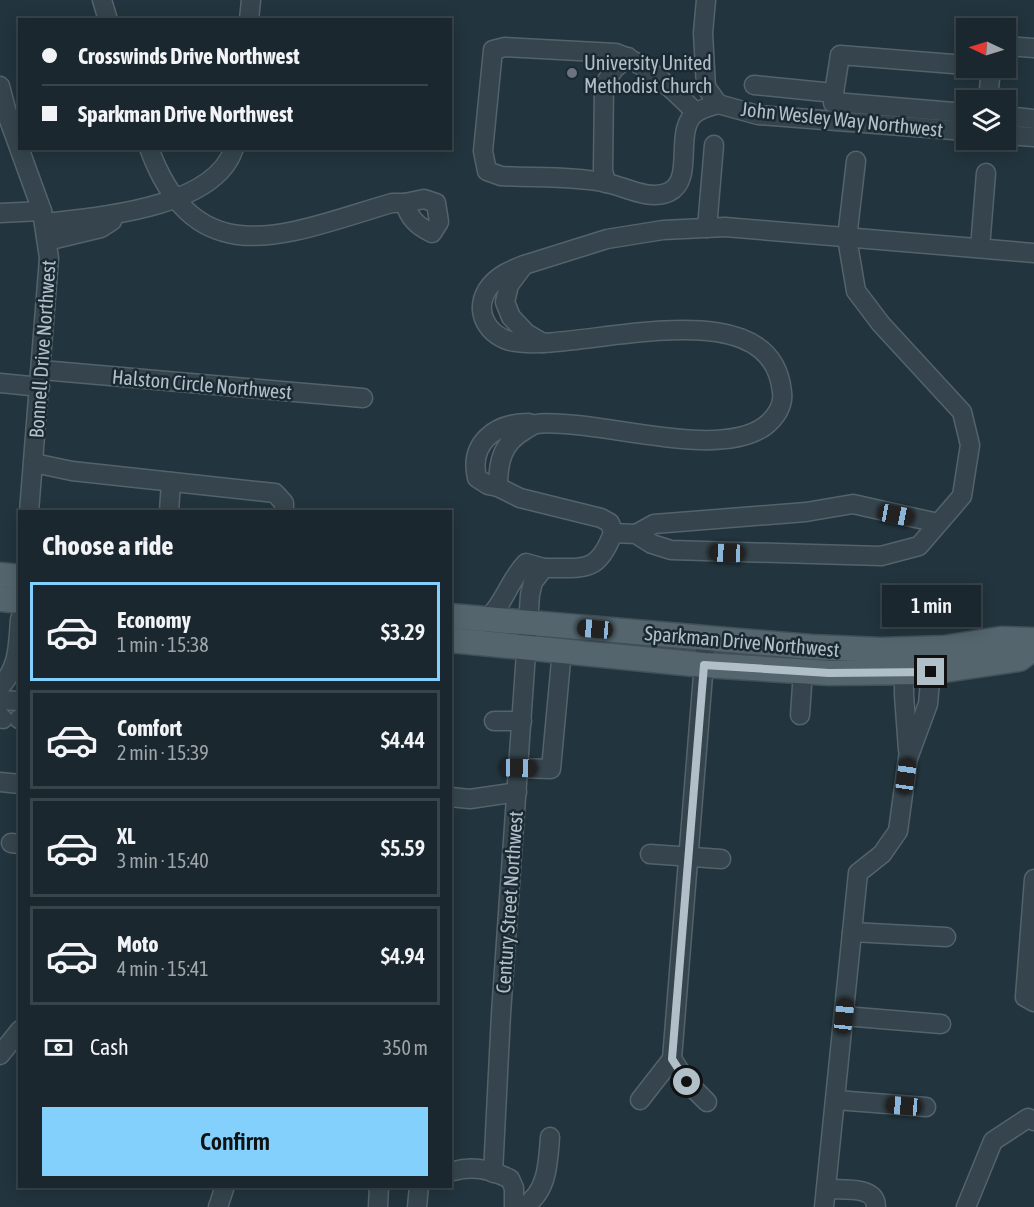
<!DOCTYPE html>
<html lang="en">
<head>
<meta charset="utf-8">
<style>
	body { margin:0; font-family:"Asap Condensed",sans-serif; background:#27333a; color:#f1f3f6; height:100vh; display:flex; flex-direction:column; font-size:22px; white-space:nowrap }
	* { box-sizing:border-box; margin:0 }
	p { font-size:20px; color:#9fa5aa }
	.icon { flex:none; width:33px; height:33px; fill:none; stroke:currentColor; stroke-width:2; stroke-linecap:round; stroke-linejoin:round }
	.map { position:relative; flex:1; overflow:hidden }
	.sheet { position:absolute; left:18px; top:510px; width:434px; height:678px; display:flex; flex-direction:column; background:#1a272e; border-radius:0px; box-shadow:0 3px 15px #0003,0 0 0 2px #38444a }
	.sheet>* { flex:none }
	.hud { position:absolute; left:18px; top:18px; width:434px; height:132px; border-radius:0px; box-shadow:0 3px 15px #0003,0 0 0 2px #38444a; display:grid; align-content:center; height:132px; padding:0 24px; background:#1a272e }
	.needle { width:39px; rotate:274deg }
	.controls { position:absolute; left:956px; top:18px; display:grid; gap:12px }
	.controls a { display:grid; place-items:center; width:60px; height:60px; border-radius:0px; background:#1a272e; box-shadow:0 3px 15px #0003,0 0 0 2px #38444a; font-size:30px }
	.end { position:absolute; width:27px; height:27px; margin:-14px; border:8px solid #b1c0c8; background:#111; box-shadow:0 0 0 3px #111 }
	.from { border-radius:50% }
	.bubble { position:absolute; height:42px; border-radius:0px; background:#1a272e; box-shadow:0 3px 15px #0003,0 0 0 2px #38444a; font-size:20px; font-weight:600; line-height:42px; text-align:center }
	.car { position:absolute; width:18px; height:36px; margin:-18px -9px; border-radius:8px; box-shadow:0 0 4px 2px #0007; background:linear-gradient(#222 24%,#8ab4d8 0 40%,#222 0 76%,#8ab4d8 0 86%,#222 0) }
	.hud b { display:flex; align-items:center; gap:21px; height:57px; font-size:22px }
	.hud b+b { border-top:2px solid #38444a }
	.hud i { width:15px; height:15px; background:#f1f3f6 }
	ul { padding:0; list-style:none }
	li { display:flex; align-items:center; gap:18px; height:99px; margin:0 12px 9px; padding:0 12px; border:3px solid #38444a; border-radius:0px }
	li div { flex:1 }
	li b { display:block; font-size:22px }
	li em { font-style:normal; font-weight:600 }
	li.selected { border-color:#83d0fc }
	li>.icon { width:54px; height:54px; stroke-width:1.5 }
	h2 { padding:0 24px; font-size:27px; line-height:72px }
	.pay { display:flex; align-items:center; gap:15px; height:66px; padding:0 24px; font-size:22px }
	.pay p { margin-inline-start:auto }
	.action { display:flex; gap:12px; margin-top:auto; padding:12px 24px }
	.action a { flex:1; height:69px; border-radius:0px; background:#83d0fc; color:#111; font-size:24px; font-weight:600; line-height:69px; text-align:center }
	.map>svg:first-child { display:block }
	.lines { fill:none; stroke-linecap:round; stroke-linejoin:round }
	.minor-casing { stroke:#54636b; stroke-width:21 }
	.major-casing { stroke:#425159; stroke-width:27 }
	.minor { stroke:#36454d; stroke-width:18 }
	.major { stroke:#54656d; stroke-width:24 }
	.route { stroke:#b1c0c8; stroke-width:8 }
	.worship-dot { fill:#6b7280; stroke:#1b2a32; stroke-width:2 }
	.labels { text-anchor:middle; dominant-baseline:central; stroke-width:5; stroke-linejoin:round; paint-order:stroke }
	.poi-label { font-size:20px; fill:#b1c0c8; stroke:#1b2a32; text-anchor:start }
	.street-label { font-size:20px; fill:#b1c0c8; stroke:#1b2a32 }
</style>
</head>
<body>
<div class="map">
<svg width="1034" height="1207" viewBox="0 0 1034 1207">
	<rect width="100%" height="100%" fill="#22343d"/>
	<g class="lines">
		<defs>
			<g id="minor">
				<polyline points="102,0 108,20"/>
				<polyline points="706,0 703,33 706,87 718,104"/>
				<polyline points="249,20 251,0"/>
				<polyline points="1005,46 1034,48"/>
				<polyline points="754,85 834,93 833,103"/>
				<polyline points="0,86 9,120 42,211 49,258 29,512"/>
				<polyline points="834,93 840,55 966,65"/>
				<polyline points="988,100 991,68"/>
				<polyline points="834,102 966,113"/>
				<polyline points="718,104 758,115 966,131"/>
				<path d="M696,113C675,91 646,63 616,53L505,47L493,50L483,151L487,171L501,176C533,178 576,176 607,183C626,187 649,201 669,192C696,179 672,128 697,112C703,108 712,106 718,104"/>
				<polyline points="1005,116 1034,119"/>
				<polyline points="1005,135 1034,137"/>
				<path d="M149,148C197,280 291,232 392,203H405"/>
				<polyline points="606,183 603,170 604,85 614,69 628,57"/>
				<path d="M424,199L436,203L439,222L432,233C417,226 409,218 405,203Z"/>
				<polyline points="0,213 42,211"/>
				<path d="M44,223C96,217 215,209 234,148"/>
				<polyline points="707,228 714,145"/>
				<polyline points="47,241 101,228 112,221"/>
				<polyline points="980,248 986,173"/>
				<polyline points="543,343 526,333 511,317 505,302 509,285 524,265 607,239 663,230 725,227 1034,253"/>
				<polyline points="42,370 363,398"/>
				<polyline points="0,383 40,387"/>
				<polyline points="34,463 72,471 275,493 284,503 284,512"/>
				<path d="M498,487L488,485L477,478C469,443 495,423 529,423"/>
				<polyline points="169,512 171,482"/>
				<polyline points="613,533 636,534 652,544 671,550 881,556 919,546 962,496 970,445 962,412 881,324 856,291 847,238 856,161"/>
				<polyline points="636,534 654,524 806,512 853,504 938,523"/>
				<path d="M487,619C505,603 509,580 526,563L544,568"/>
				<polyline points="904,661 904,695 908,750"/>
				<path d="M0,687C19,667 18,646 20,619"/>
				<polyline points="0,700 20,701"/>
				<polyline points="800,715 803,671"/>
				<polyline points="0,716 3,719"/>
				<polyline points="19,719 20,719"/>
				<polyline points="494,721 522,721"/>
				<polyline points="519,768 551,769 562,650"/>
				<polyline points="0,782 20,784"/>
				<polyline points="450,797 470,799 517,792"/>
				<polyline points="11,843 20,844"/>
				<polyline points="650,854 721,859"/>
				<polyline points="1034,879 1025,997 1034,1002"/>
				<polyline points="852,932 946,937"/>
				<polyline points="844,1016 941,1024"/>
				<polyline points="0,1055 20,1030"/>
				<polyline points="672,1059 706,638"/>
				<polyline points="672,1059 687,1082 707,1102"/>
				<polyline points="640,1100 672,1059"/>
				<polyline points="836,1100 926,1107"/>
				<path d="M454,1171C474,1165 492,1170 510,1179L514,1188V1207"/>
				<path d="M493,1173L501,1014L530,595L533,582L544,568C583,567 597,575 613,533L610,523L601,518L520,498L498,487C498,462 502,443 525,430C529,428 533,424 537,424C545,422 556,424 564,424C617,426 722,458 765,426C775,418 784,406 782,392C771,283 580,353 515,342C488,338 471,310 490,286C499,275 511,270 524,265"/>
				<path d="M827,1189C842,1190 876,1185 876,1207"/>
				<polyline points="218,1207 225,1186"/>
				<polyline points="378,1207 379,1186"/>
				<polyline points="417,1207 419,1186"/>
				<path d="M523,1207C548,1192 548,1163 550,1137"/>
				<polyline points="824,1207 858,873 882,854 898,831 908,758 928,704 932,659"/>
				<polyline points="966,1207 993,1141 1028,1118 1034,1121"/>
			</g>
			<g id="major">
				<polyline points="0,575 20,577"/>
				<polyline points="0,599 20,601"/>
				<polyline points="450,616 811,647 881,650 944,648 1001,639 1034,640"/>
				<polyline points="450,640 704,665 829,673 931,672 1019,659 1034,648"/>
			</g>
		</defs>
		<use href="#minor" class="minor-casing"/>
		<use href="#major" class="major-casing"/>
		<use href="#minor" class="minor"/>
		<use href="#major" class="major"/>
	</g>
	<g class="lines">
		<polyline class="route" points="687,1082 672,1059 704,665 829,673 931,672"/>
	</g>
	<circle class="worship-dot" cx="572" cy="73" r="6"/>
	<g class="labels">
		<g class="poi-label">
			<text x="584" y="62">University United<tspan x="584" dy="23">Methodist Church</tspan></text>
		</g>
		<g class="street-label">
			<text transform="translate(842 119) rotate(6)">John Wesley Way Northwest</text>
			<text transform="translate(42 349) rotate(-86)">Bonnell Drive Northwest</text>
			<text transform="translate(202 384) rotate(5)">Halston Circle Northwest</text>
			<text transform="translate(742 641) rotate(5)">Sparkman Drive Northwest</text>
			<text transform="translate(509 902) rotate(-86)">Century Street Northwest</text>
		</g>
	</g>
</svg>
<div class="controls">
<a><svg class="needle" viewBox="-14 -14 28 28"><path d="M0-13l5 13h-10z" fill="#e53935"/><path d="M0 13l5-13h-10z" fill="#9fa5aa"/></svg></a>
<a><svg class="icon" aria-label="layers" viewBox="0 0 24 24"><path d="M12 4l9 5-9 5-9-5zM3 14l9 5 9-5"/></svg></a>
</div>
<i class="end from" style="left:687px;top:1082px"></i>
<i class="end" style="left:931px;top:672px"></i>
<div class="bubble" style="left:882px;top:585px;width:99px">1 min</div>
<i class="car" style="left:896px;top:515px;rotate:101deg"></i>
<i class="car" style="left:727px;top:553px;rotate:272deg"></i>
<i class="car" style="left:595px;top:629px;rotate:275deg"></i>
<i class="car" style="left:519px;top:768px;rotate:91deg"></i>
<i class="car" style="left:906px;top:776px;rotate:8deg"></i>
<i class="car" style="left:844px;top:1016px;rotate:6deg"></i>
<i class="car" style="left:904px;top:1106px;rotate:275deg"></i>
<div class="hud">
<b><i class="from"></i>Crosswinds Drive Northwest</b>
<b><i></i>Sparkman Drive Northwest</b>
</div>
<section class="sheet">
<h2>Choose a ride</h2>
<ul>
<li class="selected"><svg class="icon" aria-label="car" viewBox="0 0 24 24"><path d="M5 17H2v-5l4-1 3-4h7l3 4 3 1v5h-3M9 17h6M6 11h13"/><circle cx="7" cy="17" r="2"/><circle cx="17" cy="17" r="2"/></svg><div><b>Economy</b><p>1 min · 15:38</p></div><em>$3.29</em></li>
<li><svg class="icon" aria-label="car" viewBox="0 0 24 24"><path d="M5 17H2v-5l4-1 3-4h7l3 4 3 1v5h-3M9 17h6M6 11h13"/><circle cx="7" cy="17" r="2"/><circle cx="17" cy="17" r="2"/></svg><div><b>Comfort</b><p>2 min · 15:39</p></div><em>$4.44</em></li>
<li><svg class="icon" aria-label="car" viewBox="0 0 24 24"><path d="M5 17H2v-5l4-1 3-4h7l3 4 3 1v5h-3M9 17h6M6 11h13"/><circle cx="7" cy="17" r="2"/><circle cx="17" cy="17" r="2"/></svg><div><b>XL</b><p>3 min · 15:40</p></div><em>$5.59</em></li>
<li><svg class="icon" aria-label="car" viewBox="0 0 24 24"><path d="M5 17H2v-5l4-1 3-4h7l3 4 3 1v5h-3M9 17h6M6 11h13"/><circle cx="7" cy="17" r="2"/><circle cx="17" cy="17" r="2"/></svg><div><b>Moto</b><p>4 min · 15:41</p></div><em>$4.94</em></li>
</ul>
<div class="pay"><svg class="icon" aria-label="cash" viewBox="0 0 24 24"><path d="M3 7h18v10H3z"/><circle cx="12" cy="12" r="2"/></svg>Cash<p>350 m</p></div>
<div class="action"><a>Confirm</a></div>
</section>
</div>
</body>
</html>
